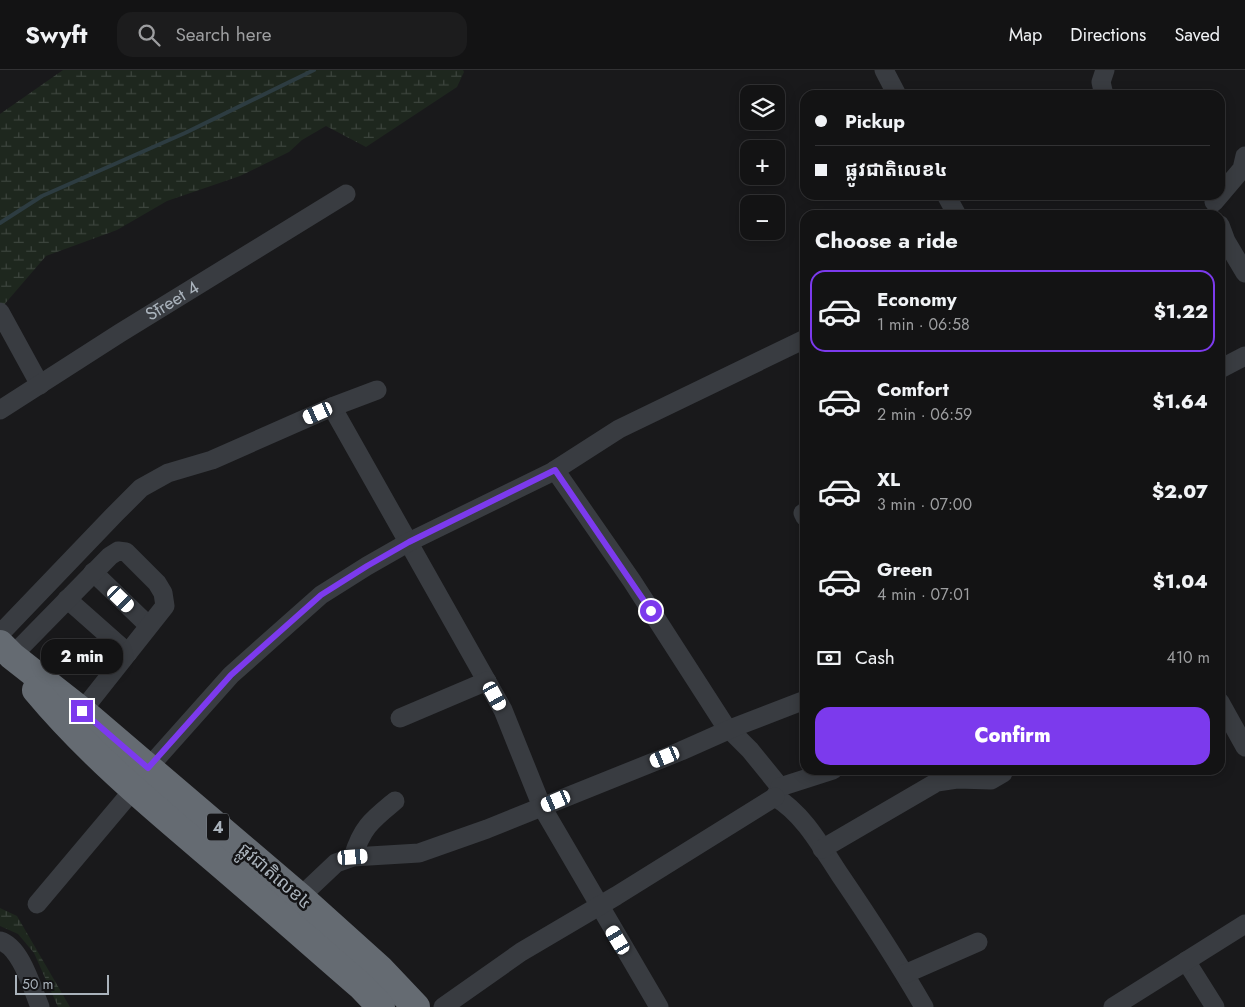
<!DOCTYPE html>
<html lang="en">
<head>
<meta charset="utf-8">
<style>
	body { margin:0; font-family:Jost,"Noto Sans Khmer",sans-serif; background:#1c1c1d; color:#f1f3f6; height:100vh; display:flex; flex-direction:column; font-size:19px; white-space:nowrap }
	* { box-sizing:border-box; margin:0 }
	p { font-size:16px; color:#9d9ea0 }
	.icon { flex:none; width:28px; height:28px; fill:none; stroke:currentColor; stroke-width:2; stroke-linecap:round; stroke-linejoin:round }
	.map { position:relative; flex:1; overflow:hidden }
	.drawer { position:absolute; left:800px; top:140px; width:425px; height:565px; display:flex; flex-direction:column; background:#131314; border-radius:15px; box-shadow:0 2px 12px #0003,0 0 0 1px #323234 }
	.drawer>* { flex:none }
	.guide { position:absolute; left:800px; top:20px; width:425px; height:110px; border-radius:15px; box-shadow:0 2px 12px #0003,0 0 0 1px #323234; display:grid; align-content:center; height:110px; padding:0 15px; background:#131314 }
	.fabs { position:absolute; left:740px; top:15px; display:grid; gap:10px }
	.fabs a { display:grid; place-items:center; width:45px; height:45px; border-radius:10px; background:#131314; box-shadow:0 2px 12px #0003,0 0 0 1px #323234; font-size:25px }
	.scale { position:absolute; left:15px; bottom:12px; width:94px; box-sizing:border-box; padding-left:5px; border:2px solid #aab3bc; border-top:0; font-size:14px; line-height:18px; white-space:nowrap; color:#aab3bc; -webkit-text-stroke:4px #141416; paint-order:stroke }
	.end { position:absolute; width:22px; height:22px; margin:-11px; border:6px solid #7c3aed; background:#fff; box-shadow:0 0 0 2px #fff }
	.from { border-radius:50% }
	.bubble { position:absolute; height:35px; border-radius:15px; background:#131314; box-shadow:0 2px 12px #0003,0 0 0 1px #323234; font-size:16px; font-weight:800; line-height:35px; text-align:center }
	.car { position:absolute; width:15px; height:30px; margin:-15px -8px; border-radius:6px; box-shadow:0 0 4px 1px #0007; background:linear-gradient(#fff 24%,#345 0 40%,#fff 0 76%,#345 0 86%,#fff 0) }
	.guide b { display:flex; align-items:center; gap:18px; height:48px; font-size:19px }
	.guide b+b { border-top:1px solid #323234 }
	.guide i { width:12px; height:12px; background:#f1f3f6 }
	ul { padding:0; list-style:none }
	li { display:flex; align-items:center; gap:15px; height:82px; margin:0 10px 8px; padding:0 5px; border:2px solid transparent; border-radius:15px }
	li div { flex:1 }
	li b { display:block; font-size:19px }
	li em { font-style:normal; font-weight:800 }
	li.current { border-color:#7c3aed }
	li>.icon { width:45px; height:45px; stroke-width:1.5 }
	h2 { padding:0 15px; font-size:22px; line-height:60px }
	.pay { display:flex; align-items:center; gap:12px; height:55px; padding:0 15px; font-size:19px }
	.pay p { margin-inline-start:auto }
	.cta { display:flex; gap:10px; margin-top:auto; padding:10px 15px }
	.cta a { flex:1; height:58px; border-radius:15px; background:#7c3aed; color:#fff; font-size:20px; font-weight:800; line-height:58px; text-align:center }
	header { display:flex; align-items:center; gap:30px; box-sizing:border-box; height:70px; padding:0 25px; background:#131314; border-bottom:1px solid #323234 }
	header strong { font-size:24px }
	nav { display:flex; gap:28px; margin-inline-start:auto; font-size:18px }
	.search { width:350px; height:45px; background:#1c1c1d; display:flex; align-items:center; gap:12px; box-sizing:border-box; padding:0 18px; border-radius:15px; color:#9d9ea0; font-size:19px }
	.map>svg:first-child { display:block }
	.wetland { fill:url(#wetland-marsh) }
	.lines { fill:none; stroke-linecap:round; stroke-linejoin:round }
	.stream { stroke:#2d3c41; stroke-width:4 }
	.minor { stroke:#393c41; stroke-width:19 }
	.highway { stroke:#656b72; stroke-width:28 }
	.route { stroke:#7c3aed; stroke-width:6 }
	.labels { text-anchor:middle; dominant-baseline:central; stroke-width:5; stroke-linejoin:round; paint-order:stroke }
	.shield { fill:#141416; stroke:#7d838a; stroke-width:1 }
	.shield-label { font-size:16px; font-weight:bold; fill:#aab3bc }
	.street-label { font-size:18px; fill:#aab3bc; stroke:#141416 }
</style>
</head>
<body>
<header>
<strong>Swyft</strong>
<div class="search"><svg class="icon" aria-label="search" viewBox="0 0 24 24"><circle cx="10" cy="10" r="6"/><path d="M15 15l6 6"/></svg>Search here</div>
<nav><a>Map</a><a>Directions</a><a>Saved</a></nav>
</header>
<div class="map">
<svg width="1245" height="937" viewBox="0 0 1245 937">
	<defs>
		<pattern id="wetland-marsh" width="20" height="14" patternUnits="userSpaceOnUse" patternTransform="scale(1.25)"><rect width="20" height="14" fill="#1e271e"/><path d="M1 5h8M5 5V1M11 12h8M15 12V8" fill="none" stroke="#3c443d"/></pattern>
	</defs>
	<rect width="100%" height="100%" fill="#19191b"/>
	<g class="wetland">
		<polygon points="63,0 463,0 464,2 457,17 366,77 326,56 302,70 289,82 240,106 167,131 117,160 46,186 3,236 0,237 0,44"/>
		<polygon points="0,838 17,846 70,937 58,937 34,883 18,864 0,856"/>
	</g>
	<g class="lines">
		<polyline class="stream" points="0,153 42,126 185,63 314,0"/>
		<g class="minor">
			<polyline points="884,0 897,25"/>
			<polyline points="1104,25 1101,12 1105,0"/>
			<polyline points="946,125 957,145"/>
			<polyline points="1214,132 1242,99 1245,86"/>
			<polyline points="1220,155 1226,171 1245,203"/>
			<polyline points="0,242 40,315"/>
			<polyline points="1220,299 1245,286"/>
			<polyline points="332,337 503,640 542,737 659,937"/>
			<path id="s1" d="M0,340L120,263L346,124"/>
			<path d="M555,400L632,511L724,654L750,680L780,717L775,727C804,744 822,778 840,805C870,849 898,892 924,937"/>
			<polyline points="803,443 805,447"/>
			<polyline points="93,502 149,556"/>
			<polyline points="67,529 128,583"/>
			<polyline points="0,564 115,444 141,418 168,403 212,390 332,337 377,320"/>
			<polyline points="12,586 110,486 118,481 126,482 157,513 163,523 165,536 82,641"/>
			<polyline points="1220,632 1245,677"/>
			<polyline points="400,648 487,611"/>
			<polyline points="148,698 231,605 321,525 367,496 409,472 552,402 619,359 805,269"/>
			<polyline points="780,717 833,700"/>
			<polyline points="822,779 937,712 957,709 991,710 1003,703"/>
			<path d="M353,787C362,757 372,750 395,731"/>
			<polyline points="300,827 336,793 353,787 419,783 487,759 681,681 735,657 805,630"/>
			<polyline points="37,834 133,720"/>
			<path d="M0,871C21,877 32,918 40,937"/>
			<polyline points="1186,891 1215,937"/>
			<polyline points="905,904 978,872"/>
			<polyline points="443,937 521,882 616,826 775,727"/>
			<polyline points="1113,937 1245,854"/>
		</g>
		<g class="highway">
			<polyline points="0,574 12,586 82,641 300,827 380,899 416,937"/>
			<path d="M36,620C86,680 145,730 204,780C257,825 309,871 362,917L381,937"/>
		</g>
	</g>
	<g class="lines">
		<polyline class="route" points="82,641 148,698 231,605 321,525 367,496 409,472 555,400 651,541"/>
	</g>
	<g class="labels">
		<rect class="shield" x="207" y="743.5" width="22" height="27" rx="4"/>
		<g class="shield-label">
			<text x="218" y="757">4</text>
		</g>
		<g class="street-label">
			<text stroke="none"><textPath href="#s1" startOffset="204">S̄treet 4</textPath></text>
			<text transform="translate(275 806) rotate(41)">ផ្លូវជាតិលេខ៤</text>
		</g>
	</g>
</svg>
<div class="fabs">
<a><svg class="icon" aria-label="layers" viewBox="0 0 24 24"><path d="M12 4l9 5-9 5-9-5zM3 14l9 5 9-5"/></svg></a>
<a>+</a>
<a>−</a>
</div>
<div class="scale">50 m</div>
<i class="end from" style="left:651px;top:541px"></i>
<i class="end" style="left:82px;top:641px"></i>
<div class="bubble" style="left:41px;top:569px;width:82px">2 min</div>
<i class="car" style="left:318px;top:343px;rotate:246deg"></i>
<i class="car" style="left:121px;top:529px;rotate:134deg"></i>
<i class="car" style="left:495px;top:626px;rotate:151deg"></i>
<i class="car" style="left:665px;top:687px;rotate:248deg"></i>
<i class="car" style="left:556px;top:731px;rotate:247deg"></i>
<i class="car" style="left:353px;top:787px;rotate:86deg"></i>
<i class="car" style="left:618px;top:870px;rotate:329deg"></i>
<div class="guide">
<b><i class="from"></i>Pickup</b>
<b><i></i>ផ្លូវជាតិលេខ៤</b>
</div>
<section class="drawer">
<h2>Choose a ride</h2>
<ul>
<li class="current"><svg class="icon" aria-label="car" viewBox="0 0 24 24"><path d="M5 17H2v-5l4-1 3-4h7l3 4 3 1v5h-3M9 17h6M6 11h13"/><circle cx="7" cy="17" r="2"/><circle cx="17" cy="17" r="2"/></svg><div><b>Economy</b><p>1 min · 06:58</p></div><em>$1.22</em></li>
<li><svg class="icon" aria-label="car" viewBox="0 0 24 24"><path d="M5 17H2v-5l4-1 3-4h7l3 4 3 1v5h-3M9 17h6M6 11h13"/><circle cx="7" cy="17" r="2"/><circle cx="17" cy="17" r="2"/></svg><div><b>Comfort</b><p>2 min · 06:59</p></div><em>$1.64</em></li>
<li><svg class="icon" aria-label="car" viewBox="0 0 24 24"><path d="M5 17H2v-5l4-1 3-4h7l3 4 3 1v5h-3M9 17h6M6 11h13"/><circle cx="7" cy="17" r="2"/><circle cx="17" cy="17" r="2"/></svg><div><b>XL</b><p>3 min · 07:00</p></div><em>$2.07</em></li>
<li><svg class="icon" aria-label="car" viewBox="0 0 24 24"><path d="M5 17H2v-5l4-1 3-4h7l3 4 3 1v5h-3M9 17h6M6 11h13"/><circle cx="7" cy="17" r="2"/><circle cx="17" cy="17" r="2"/></svg><div><b>Green</b><p>4 min · 07:01</p></div><em>$1.04</em></li>
</ul>
<div class="pay"><svg class="icon" aria-label="cash" viewBox="0 0 24 24"><path d="M3 7h18v10H3z"/><circle cx="12" cy="12" r="2"/></svg>Cash<p>410 m</p></div>
<div class="cta"><a>Confirm</a></div>
</section>
</div>
</body>
</html>
